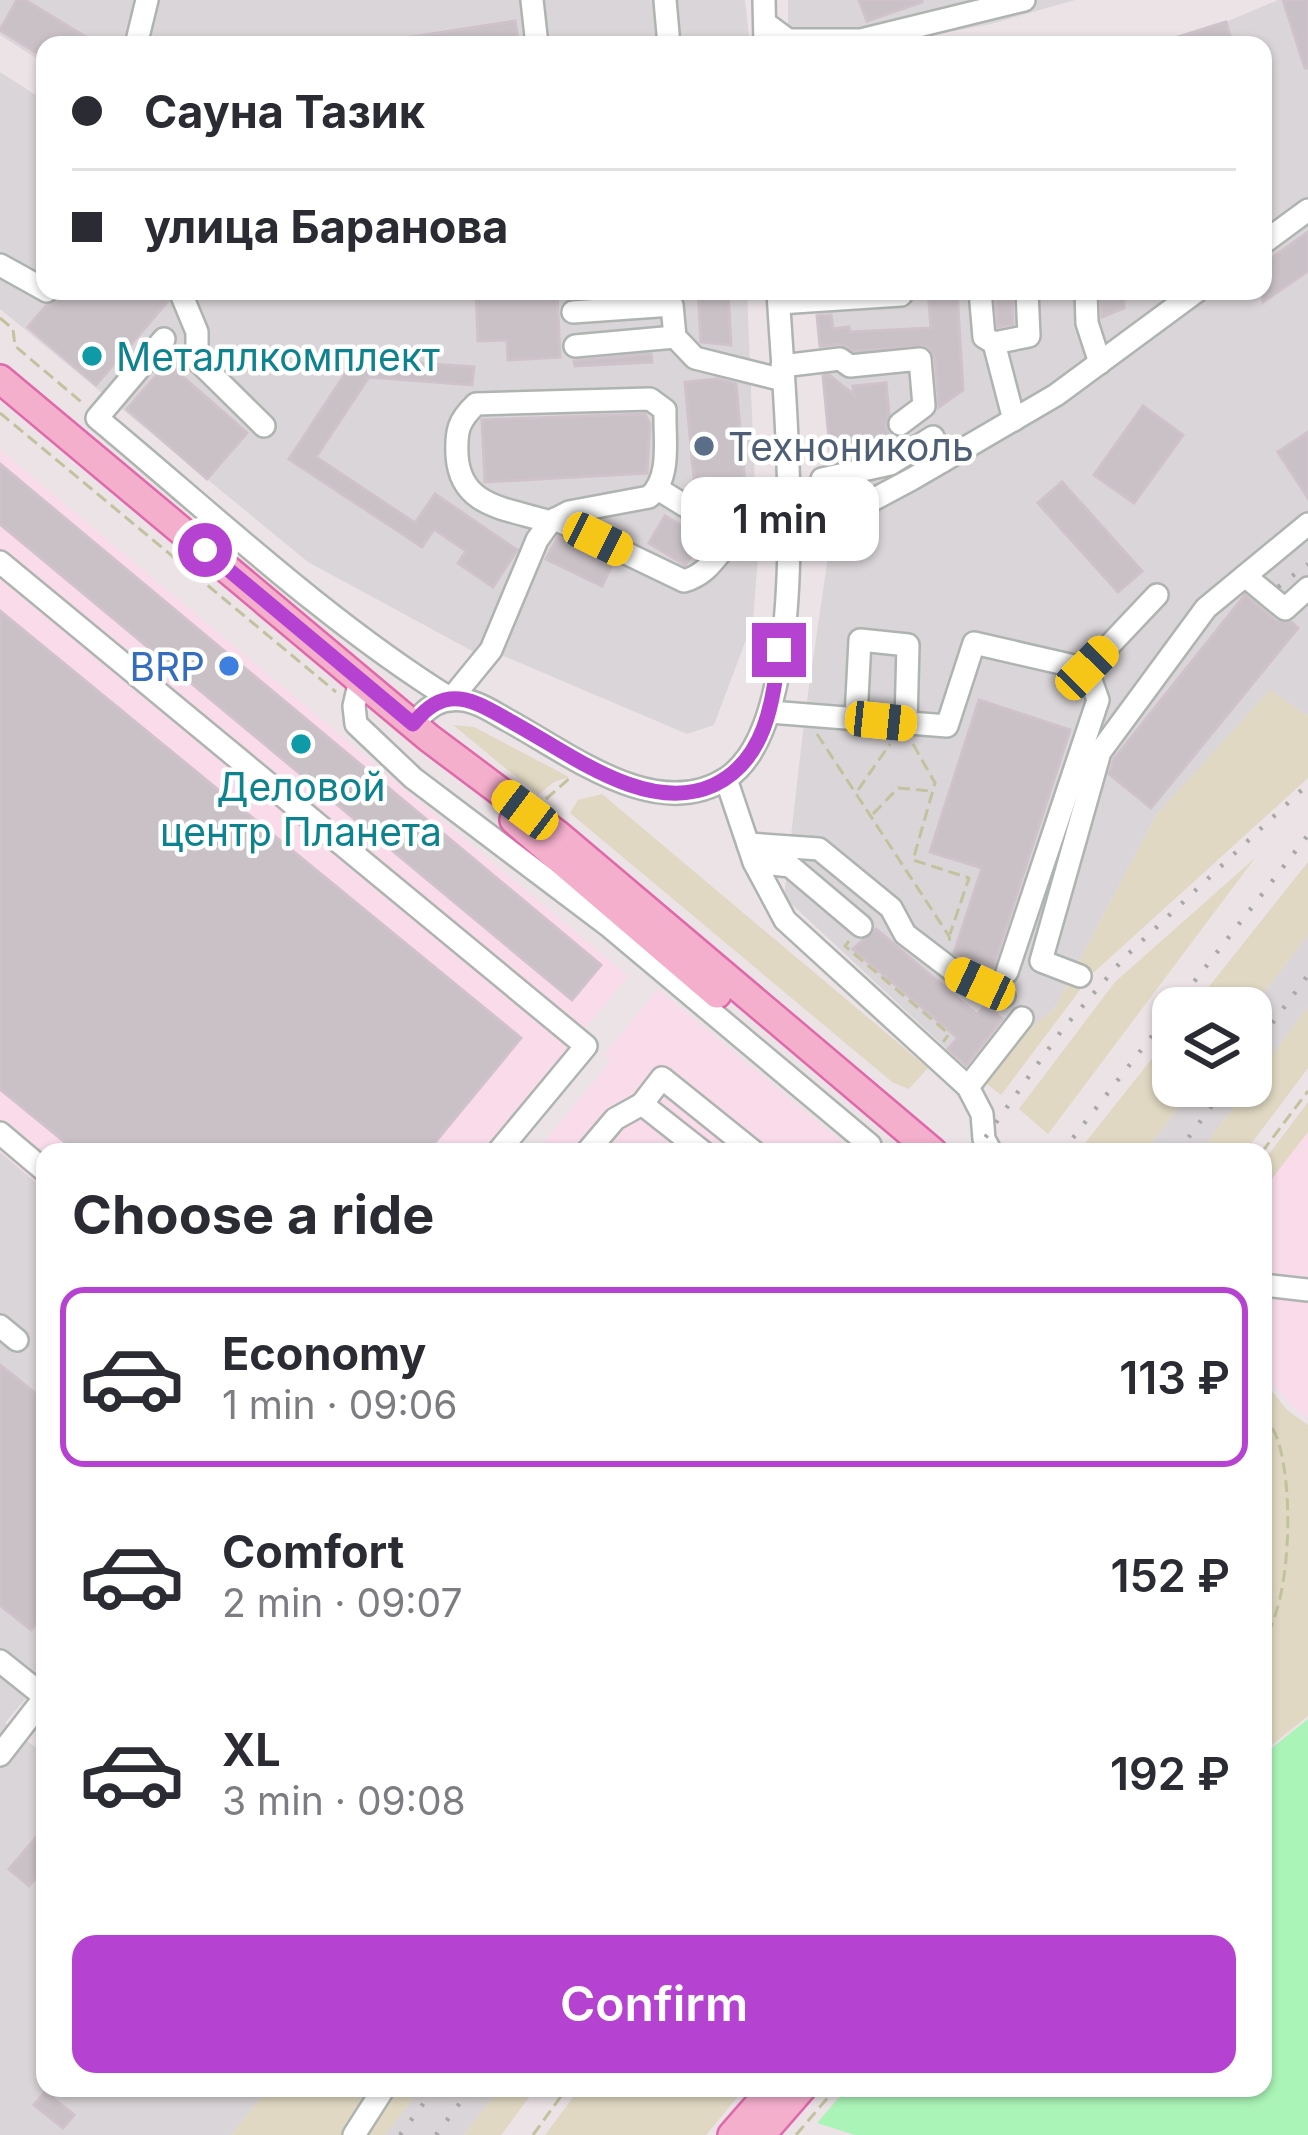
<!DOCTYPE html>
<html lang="en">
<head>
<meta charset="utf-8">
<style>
	body { margin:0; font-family:Inter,sans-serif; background:#f7f7f7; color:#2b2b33; height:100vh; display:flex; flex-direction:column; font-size:45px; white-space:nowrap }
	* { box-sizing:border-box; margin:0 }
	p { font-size:39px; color:#7c7c81 }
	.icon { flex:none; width:66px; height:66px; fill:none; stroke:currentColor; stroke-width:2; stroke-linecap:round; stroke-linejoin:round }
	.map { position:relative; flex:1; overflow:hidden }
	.panel { position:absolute; left:36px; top:1143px; width:1236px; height:954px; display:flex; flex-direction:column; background:#fff; border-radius:24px; box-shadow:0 3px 9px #0004 }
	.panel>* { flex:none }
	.top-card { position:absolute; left:36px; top:36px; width:1236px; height:264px; border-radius:24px; box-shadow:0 3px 9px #0004; display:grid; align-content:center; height:264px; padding:0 36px; background:#fff }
	.tools { position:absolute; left:1152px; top:987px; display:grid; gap:24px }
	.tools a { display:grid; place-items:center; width:120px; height:120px; border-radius:24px; background:#fff; box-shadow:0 3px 9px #0004; font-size:60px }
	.end { position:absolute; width:54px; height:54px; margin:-27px; border:15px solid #b642d2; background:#fff; box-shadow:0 0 0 6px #fff }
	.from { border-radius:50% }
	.bubble { position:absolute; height:84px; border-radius:24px; background:#fff; box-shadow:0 3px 9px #0004; font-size:39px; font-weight:600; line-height:84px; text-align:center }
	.car { position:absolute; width:36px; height:72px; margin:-36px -18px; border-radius:15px; box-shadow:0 0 9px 3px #0007; background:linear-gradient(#f5c518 24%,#345 0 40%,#f5c518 0 76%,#345 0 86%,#f5c518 0) }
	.top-card b { display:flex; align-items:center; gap:42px; height:114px; font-size:45px }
	.top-card b+b { border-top:3px solid #e1e1e2 }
	.top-card i { width:30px; height:30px; background:#2b2b33 }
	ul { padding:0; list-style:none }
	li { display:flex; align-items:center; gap:36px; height:180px; margin:0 24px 18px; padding:0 12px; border:6px solid transparent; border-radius:24px }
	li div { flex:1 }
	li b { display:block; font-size:45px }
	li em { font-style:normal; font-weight:600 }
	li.selected { border-color:#b642d2 }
	li>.icon { width:108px; height:108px; stroke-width:1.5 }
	h2 { padding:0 36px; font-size:54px; line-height:144px }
	.action { display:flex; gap:24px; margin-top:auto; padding:24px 36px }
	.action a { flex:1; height:138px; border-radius:24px; background:#b642d2; color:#fff; font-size:48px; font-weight:600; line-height:138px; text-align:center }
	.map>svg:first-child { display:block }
	.commercial { fill:#f9dbea }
	.industrial { fill:#dad5d8 }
	.green { fill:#e0d8c2 }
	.water { fill:#abf4b7 }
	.building { fill:#c9c1c6; stroke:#d0c2ca; stroke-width:3 }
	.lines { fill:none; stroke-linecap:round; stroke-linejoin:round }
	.minor-casing { stroke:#aeb4b0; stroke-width:26 }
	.major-casing { stroke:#df69aa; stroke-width:32 }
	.path { stroke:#c2c39e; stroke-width:3; stroke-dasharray:12 6; stroke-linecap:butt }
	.minor { stroke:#fff; stroke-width:21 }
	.major { stroke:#f4afcd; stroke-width:27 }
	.rail { stroke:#a7a9a7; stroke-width:4.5; stroke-dasharray:3 15; stroke-linecap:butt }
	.route { stroke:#b642d2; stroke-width:15 }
	.culture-dot { fill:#0f9aa8; stroke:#fff; stroke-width:4.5 }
	.service-dot { fill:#5c6f8a; stroke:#fff; stroke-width:4.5 }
	.shop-dot { fill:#3f7fe0; stroke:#fff; stroke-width:4.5 }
	.labels { text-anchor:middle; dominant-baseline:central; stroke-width:9; stroke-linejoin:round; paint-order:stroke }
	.culture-label { font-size:39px; fill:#0d838f; stroke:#fff; text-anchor:start }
	.service-label { font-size:39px; fill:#4e5e75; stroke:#fff; text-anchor:start }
	.shop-label { font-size:39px; fill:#366cbe; stroke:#fff; text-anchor:end }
</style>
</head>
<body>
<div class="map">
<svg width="1308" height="2135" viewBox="0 0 1308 2135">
	<rect width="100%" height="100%" fill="#ece3e7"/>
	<g class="commercial">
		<polygon points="0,450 628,976 483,1152 45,1152 45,1190 0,1152"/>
		<polygon points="658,989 854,1152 536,1152 610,1062 605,1054"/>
		<polygon points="1308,1132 1308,1417 1294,1408 1263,1372 1263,1190"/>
	</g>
	<g class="industrial">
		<polygon points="0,0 745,0 750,45 45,45 45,64 0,35"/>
		<polygon points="788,0 1075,0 991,24 882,45 788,45"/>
		<polygon points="1278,0 1308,0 1308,716 1271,691 1157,814 1054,1009 1023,1034 1006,1023 968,1069 784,897 805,714 831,536 831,460 815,291 1263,291 1263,45 1150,45 1226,22"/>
		<polygon points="0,72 45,101 45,291 747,291 755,486 763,490 753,621 714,725 687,734 478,645 474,652 308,562 0,309"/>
		<polygon points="1308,934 1308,1007 1251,1084 1251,1010"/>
		<polygon points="1194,1086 1249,1086 1200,1152 1145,1152"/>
		<polygon points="0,1152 45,1190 45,1676 5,1723 45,1755 45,2088 269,2088 231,2135 0,2135"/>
		<polygon points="421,2088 500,2088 464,2135 385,2135"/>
	</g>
	<g class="green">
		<polygon points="1270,690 1308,716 1308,778 1092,974 1001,1095 968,1069 1006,1023 1023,1034 1054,1009 1157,814"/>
		<polygon points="453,725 474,727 569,777 554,782 538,795"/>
		<polygon points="602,794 928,1068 909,1089 892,1082 570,813 578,800"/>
		<polygon points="1255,858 1048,1134 1019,1109 1115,982"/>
		<polygon points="1308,862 1308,934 1251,1010 1192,1008"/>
		<polygon points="1308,1007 1308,1068 1245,1152 1200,1152"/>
		<polygon points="1173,1032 1173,1086 1194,1086 1145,1152 1078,1152"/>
		<polygon points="1308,1102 1308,1132 1263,1190 1263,1162"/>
		<polygon points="1263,1380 1287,1410 1308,1425 1308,1716 1263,1752"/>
		<polygon points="269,2088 421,2088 385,2135 231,2135"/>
		<polygon points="500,2088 536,2088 501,2135 464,2135"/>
		<polygon points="580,2088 745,2088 706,2135 545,2135"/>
	</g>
	<polygon class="water" points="1308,1719 1308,2135 855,2135 817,2123 847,2088 1263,2088 1263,1755"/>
	<g class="building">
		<polygon points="17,0 25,0 99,45 45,45 45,58 0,30"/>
		<polygon points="859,0 922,0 922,2 867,21"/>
		<polygon points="1283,0 1308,0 1308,68 1305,68"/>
		<polygon points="515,21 519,45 411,45 411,37"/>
		<polygon points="1226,22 1233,45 1163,45 1162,42"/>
		<polygon points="1308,232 1308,271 1263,302 1263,264"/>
		<polygon points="62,291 163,291 168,301 96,385 28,327 46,306 59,299"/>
		<polygon points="476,291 557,291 560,357 508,360 507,340 478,341"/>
		<polygon points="698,291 728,291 731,345 701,342"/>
		<polygon points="928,291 957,291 963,390 939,407 935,358 927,346 854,351 840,344 820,346 817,316 831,315 833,329 849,327 850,332 931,328"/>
		<polygon points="995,291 1012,291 1013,324 998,327"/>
		<polygon points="1101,291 1124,291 1124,308 1102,317"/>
		<polygon points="651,354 652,362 575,366 574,361"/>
		<polygon points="355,359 474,367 472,385 369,377 316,457 415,523 435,494 517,550 493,587 458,563 466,551 434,529 422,547 289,459"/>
		<polygon points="167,363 247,433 207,479 127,409"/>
		<polygon points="829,375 854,395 853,386 886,383 889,414 885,425 892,443 881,451 831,460 823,376"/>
		<polygon points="717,379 736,384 745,484 695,489 685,382"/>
		<polygon points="1143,406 1183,435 1134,503 1094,475"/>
		<polygon points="645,414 650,424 647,473 485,482 482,420"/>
		<polygon points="1308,432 1308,498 1278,452"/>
		<polygon points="0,464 601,965 572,1000 0,524"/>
		<polygon points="1062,482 1142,571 1118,592 1038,503"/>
		<polygon points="665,516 704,539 685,565 649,543"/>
		<polygon points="558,537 613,563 602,586 546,559"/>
		<polygon points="1245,595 1276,621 1291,622 1298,628 1151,808 1109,774 1114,759"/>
		<polygon points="0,611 521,1038 427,1152 77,1152 0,1089"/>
		<polygon points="979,700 1070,730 993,967 954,953 982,868 930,852"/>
		<polygon points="876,929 977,1015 985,1005 1002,1019 966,1065 948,1049 958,1038 853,949"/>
		<polygon points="0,1365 45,1401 45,1613 31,1630 0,1605"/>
		<polygon points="45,1827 45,1867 29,1886 9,1869"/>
		<polygon points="45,2092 74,2115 63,2128 34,2105"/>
	</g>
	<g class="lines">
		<defs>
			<g id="minor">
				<polyline points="532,0 537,45"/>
				<polyline points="665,0 669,45"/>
				<polyline points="764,0 765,45"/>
				<polyline points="765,23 788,40 861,40 1024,0"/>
				<polyline points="136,45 147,0"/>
				<polyline points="1263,243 1308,210"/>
				<polyline points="0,265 47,291"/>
				<polyline points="180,291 197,332 197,360 264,426"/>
				<polyline points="980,291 984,337 994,343"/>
				<polyline points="1086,291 1087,323 1100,363"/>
				<polyline points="779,303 901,295"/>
				<polyline points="573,312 672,305 675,337 695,358 783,380"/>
				<path d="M164,339L97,418C210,512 327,622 451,699L491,650L537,540L550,522L569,512L649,497C672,478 664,437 665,410L650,399L476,404C458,421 456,431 457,455C460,508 507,508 550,522"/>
				<polyline points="575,346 675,337"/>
				<polyline points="782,366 840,359 850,366 920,359 924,406 900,424"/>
				<polyline points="1014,420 994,343 1029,336 1027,291"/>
				<polyline points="822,479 890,464 933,437 943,461"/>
				<path d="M555,519L684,581C704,575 712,563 724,548L721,528L658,489"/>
				<polyline points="792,543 912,479 1056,395 1197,291"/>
				<polyline points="0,562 586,1046 498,1152"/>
				<polyline points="1245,576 1285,609 1308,588"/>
				<polyline points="360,680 354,706 356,724 413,778 610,927 870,1145"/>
				<polyline points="770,712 947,726 974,643 1087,669 1157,595"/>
				<polyline points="856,718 860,640 908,645 906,723"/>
				<path d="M413,724C423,713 434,701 450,700C472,697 491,711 509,721C570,754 657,824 727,778C819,718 783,392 778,291"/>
				<polyline points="726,779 754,862 785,920 968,1087 982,1114 984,1139 991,1152"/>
				<polyline points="748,844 819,849 891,908 905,934 956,973 1004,996"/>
				<polyline points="754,862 790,866 861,926"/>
				<polyline points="1007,972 1098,700 1087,669"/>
				<polyline points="1080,976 1041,961 1100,752 1206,608 1308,524"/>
				<polyline points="968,1087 1022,1018"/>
				<polyline points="642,1104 662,1078 754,1152"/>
				<polyline points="0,1133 45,1171"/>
				<polyline points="587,1152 615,1119 642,1104 703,1152"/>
				<polyline points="1263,1285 1308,1290"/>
				<polyline points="0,1326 17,1340"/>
				<polyline points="0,1661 45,1697"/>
				<polyline points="0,1755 45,1697"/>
				<polyline points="354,2135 384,2088"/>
			</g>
			<g id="major">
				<polyline points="0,379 429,738 557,834 933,1152"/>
				<polyline points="514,820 717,994"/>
				<polyline points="732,2135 773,2088"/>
				<polyline points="761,2135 802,2088"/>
			</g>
		</defs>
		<use href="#minor" class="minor-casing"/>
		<use href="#major" class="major-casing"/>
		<g class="path">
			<polyline points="0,318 13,329 15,346 85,405"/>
			<polyline points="0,413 336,692"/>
			<polyline points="817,734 949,936 950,943"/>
			<polyline points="913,744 935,783 913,860 969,878 950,934"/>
			<polyline points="858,790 890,744"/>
			<polyline points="546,799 570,778"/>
			<polyline points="873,814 898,788 931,791"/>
			<polyline points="849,941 845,946 949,1034 943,1042"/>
			<polyline points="1262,1152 1308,1091"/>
			<path d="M1263,1413C1267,1421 1274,1429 1277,1438C1294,1485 1292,1600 1263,1641"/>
			<polyline points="533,2135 567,2088"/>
			<polyline points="796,2135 836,2088"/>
		</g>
		<use href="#minor" class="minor"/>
		<use href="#major" class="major"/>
		<g class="rail">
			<polyline points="1278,587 1308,564"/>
			<polyline points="1251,1052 1308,975"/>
			<polyline points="975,1152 1062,1030 1125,957 1308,784"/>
			<polyline points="1062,1152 1308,835"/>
			<polyline points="1178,1152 1226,1086"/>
			<polyline points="400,2135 435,2088"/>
			<polyline points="436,2135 471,2088"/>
		</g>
	</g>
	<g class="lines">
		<path class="route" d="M205,550L413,724C423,712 434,701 450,699C472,697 492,711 510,721C568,752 647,816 714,785C766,760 773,702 779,650"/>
	</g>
	<g class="culture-dot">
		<circle cx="92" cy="356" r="12"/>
		<circle cx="301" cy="744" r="12"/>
	</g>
	<circle class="service-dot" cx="704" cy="446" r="12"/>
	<circle class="shop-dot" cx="229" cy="666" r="12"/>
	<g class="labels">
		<g class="culture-label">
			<text x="116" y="356">Металлкомплект</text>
			<text x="301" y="786" text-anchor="middle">Деловой<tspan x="301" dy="45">центр Планета</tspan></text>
		</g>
		<g class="service-label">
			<text x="728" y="446">Технониколь</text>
		</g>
		<g class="shop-label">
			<text x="205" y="666">BRP</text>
		</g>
	</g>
</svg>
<div class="tools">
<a><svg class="icon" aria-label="layers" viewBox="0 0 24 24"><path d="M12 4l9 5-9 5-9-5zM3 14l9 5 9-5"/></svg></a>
</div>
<i class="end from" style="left:205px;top:550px"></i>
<i class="end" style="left:779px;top:650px"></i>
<div class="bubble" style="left:681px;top:477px;width:198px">1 min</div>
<i class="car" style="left:598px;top:539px;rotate:116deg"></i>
<i class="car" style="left:1087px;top:668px;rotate:44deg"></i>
<i class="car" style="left:881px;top:721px;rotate:96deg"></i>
<i class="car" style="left:525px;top:810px;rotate:307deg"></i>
<i class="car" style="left:980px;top:984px;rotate:295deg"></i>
<div class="top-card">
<b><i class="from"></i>Сауна Тазик</b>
<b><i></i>улица Баранова</b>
</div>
<section class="panel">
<h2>Choose a ride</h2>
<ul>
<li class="selected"><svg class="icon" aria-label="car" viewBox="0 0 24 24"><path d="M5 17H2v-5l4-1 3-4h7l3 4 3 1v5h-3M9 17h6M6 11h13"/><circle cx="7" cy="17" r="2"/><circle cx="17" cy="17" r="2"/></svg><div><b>Economy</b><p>1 min · 09:06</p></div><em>113 ₽</em></li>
<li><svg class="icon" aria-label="car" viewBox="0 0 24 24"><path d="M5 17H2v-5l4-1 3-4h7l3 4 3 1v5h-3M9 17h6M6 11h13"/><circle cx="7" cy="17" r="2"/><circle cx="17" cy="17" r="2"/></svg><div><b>Comfort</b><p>2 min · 09:07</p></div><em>152 ₽</em></li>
<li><svg class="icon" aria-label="car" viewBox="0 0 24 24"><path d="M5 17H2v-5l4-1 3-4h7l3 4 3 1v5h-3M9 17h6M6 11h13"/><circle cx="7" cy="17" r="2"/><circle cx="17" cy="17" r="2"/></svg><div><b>XL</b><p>3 min · 09:08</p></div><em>192 ₽</em></li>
</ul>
<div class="action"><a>Confirm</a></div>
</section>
</div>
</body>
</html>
